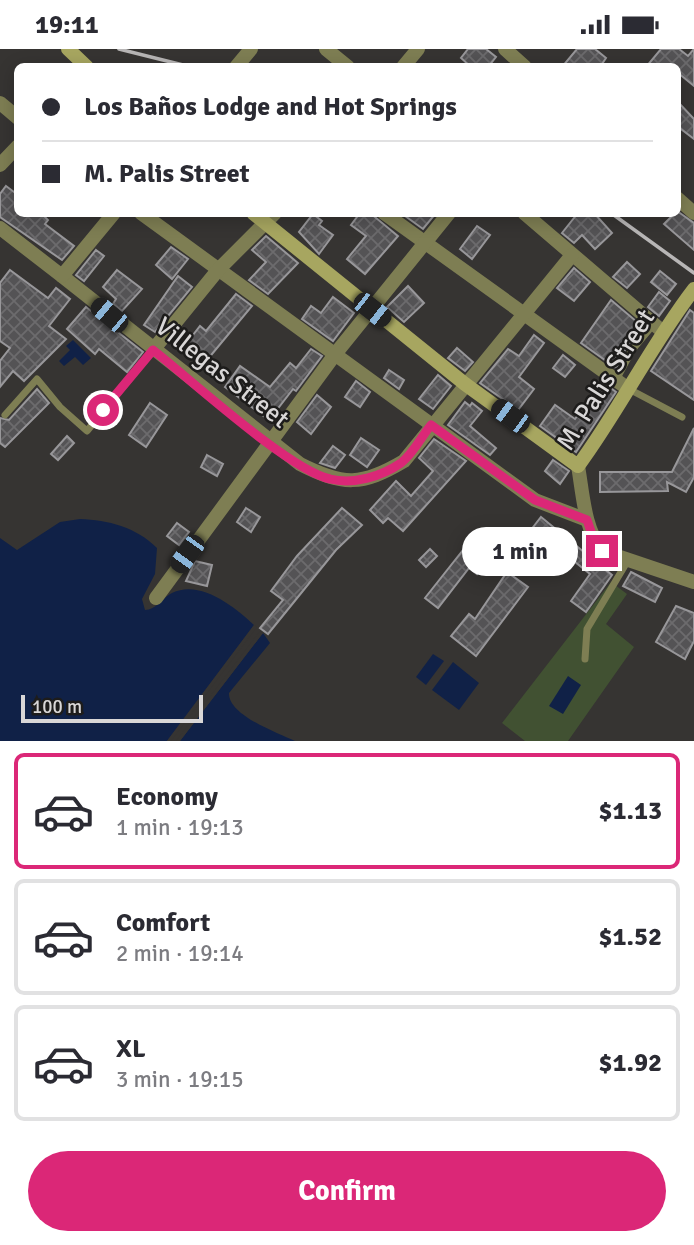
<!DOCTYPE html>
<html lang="en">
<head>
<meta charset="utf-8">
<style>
	body { margin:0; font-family:Signika,sans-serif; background:#f2f2f3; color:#2b2b33; height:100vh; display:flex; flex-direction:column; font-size:26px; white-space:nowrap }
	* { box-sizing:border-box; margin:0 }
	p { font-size:23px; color:#7c7c81 }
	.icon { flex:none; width:38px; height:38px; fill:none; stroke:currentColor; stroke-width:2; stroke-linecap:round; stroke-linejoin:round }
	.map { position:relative; height:692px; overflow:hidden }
	.sheet { display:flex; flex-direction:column; background:#fff; flex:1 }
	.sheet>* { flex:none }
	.banner { position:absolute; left:14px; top:14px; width:667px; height:154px; border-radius:10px; box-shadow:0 4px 18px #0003; display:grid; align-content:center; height:154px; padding:0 28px; background:#fff }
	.scale { position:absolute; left:21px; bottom:18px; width:182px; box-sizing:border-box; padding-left:7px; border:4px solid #d9d7d7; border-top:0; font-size:19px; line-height:24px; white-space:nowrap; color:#d9d7d7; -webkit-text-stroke:5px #1d1c1b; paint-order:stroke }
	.end { position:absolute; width:32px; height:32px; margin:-16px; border:9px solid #db2777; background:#fff; box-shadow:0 0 0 4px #fff }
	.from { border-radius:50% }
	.bubble { position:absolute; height:49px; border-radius:24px; background:#fff; box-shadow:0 4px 18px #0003; font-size:23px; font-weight:700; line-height:49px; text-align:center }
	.car { position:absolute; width:21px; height:42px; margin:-21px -10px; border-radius:9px; box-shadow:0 0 5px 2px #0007; background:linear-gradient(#222 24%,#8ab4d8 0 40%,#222 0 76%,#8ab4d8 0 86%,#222 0) }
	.banner b { display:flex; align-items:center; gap:24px; height:66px; font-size:26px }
	.banner b+b { border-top:2px solid #e1e1e2 }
	.banner i { width:18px; height:18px; background:#2b2b33 }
	ul { padding:12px 0 0; list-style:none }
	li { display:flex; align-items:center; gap:21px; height:116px; margin:0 14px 10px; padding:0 14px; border:4px solid #e1e1e2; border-radius:10px }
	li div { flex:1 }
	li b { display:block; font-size:26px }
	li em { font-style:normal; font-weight:700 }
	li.active { border-color:#db2777 }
	li>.icon { width:63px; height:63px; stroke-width:1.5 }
	.action { display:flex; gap:14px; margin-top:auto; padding:14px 28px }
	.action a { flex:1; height:80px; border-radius:42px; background:#db2777; color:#fff; font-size:28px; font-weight:700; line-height:80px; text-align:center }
	.status { display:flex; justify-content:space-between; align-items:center; height:49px; padding:0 35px; background:#fff; direction:ltr }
	.status svg { height:19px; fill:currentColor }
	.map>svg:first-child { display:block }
	.pitch { fill:#415132 }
	.water { fill:#102147 }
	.pier { fill:#363432 }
	.building { fill:url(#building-cross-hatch); stroke:#98979a; stroke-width:2 }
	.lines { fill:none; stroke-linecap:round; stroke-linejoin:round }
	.service { stroke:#7e7e53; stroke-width:7 }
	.minor { stroke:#7e7e53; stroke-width:14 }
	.tertiary { stroke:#7e7e53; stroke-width:14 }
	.secondary { stroke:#a7a660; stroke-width:14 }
	.rail { stroke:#b8b6b6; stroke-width:3.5 }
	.route { stroke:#db2777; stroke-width:9 }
	.labels { text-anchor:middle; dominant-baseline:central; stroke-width:5; stroke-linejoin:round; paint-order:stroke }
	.street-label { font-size:26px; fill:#d9d7d7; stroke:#1d1c1b }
</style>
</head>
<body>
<div class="status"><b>19:11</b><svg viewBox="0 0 49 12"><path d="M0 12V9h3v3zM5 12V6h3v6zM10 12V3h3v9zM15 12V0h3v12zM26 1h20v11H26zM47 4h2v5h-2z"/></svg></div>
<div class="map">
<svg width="694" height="692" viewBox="0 0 694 692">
	<defs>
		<pattern id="building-cross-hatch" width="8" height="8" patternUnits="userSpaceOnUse" patternTransform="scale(1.75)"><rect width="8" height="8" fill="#545355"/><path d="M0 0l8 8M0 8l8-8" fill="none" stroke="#6c6b6d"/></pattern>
	</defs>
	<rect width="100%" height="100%" fill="#363432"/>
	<polygon class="pitch" points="611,533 627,545 606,575 634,598 568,692 525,692 502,674"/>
	<g class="water">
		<polygon points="73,291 91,309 83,316 75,308 64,317 59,312 70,301 66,297"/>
		<path d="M80,470C108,471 136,478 157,499L155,525L142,550L145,561C156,561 162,549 172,544C200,530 235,558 254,576L167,692H0V489L17,501L60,473Z"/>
		<path d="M263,584L270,594L229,644C228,666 278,684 295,692H180Z"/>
		<polygon points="433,605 444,612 426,636 416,628"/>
		<polygon points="453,613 479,634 459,661 432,641"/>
		<polygon points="568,627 581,636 563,665 549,657"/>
	</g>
	<g class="pier">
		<polygon points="254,576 257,578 171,692 167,692"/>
		<polygon points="260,582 263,584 180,692 176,692"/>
	</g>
	<g class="building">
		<polygon points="468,0 486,0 496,8 488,18 471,18 461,9"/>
		<polygon points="577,0 595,0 606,9 600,18 562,18"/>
		<polygon points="661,0 679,0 688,7 694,0 694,37 677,23 677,18 646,18"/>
		<polygon points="677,52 694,70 694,90 677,77"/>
		<polygon points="6,137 18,146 18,164 41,164 48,171 45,175 74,197 62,211 0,168 0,145"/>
		<polygon points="677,162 694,174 694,201 664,175"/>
		<polygon points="360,164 370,164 398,187 365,225 347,210 366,187 351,176"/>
		<polygon points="401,164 436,164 423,180"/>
		<polygon points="578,164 594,164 612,184 595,200 582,186 574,194 562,184"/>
		<polygon points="313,165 322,172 319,176 333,186 319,205 299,183"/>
		<polygon points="477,177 490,186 472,210 460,200"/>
		<polygon points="266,187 298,214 268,245 249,231 266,213 252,201"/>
		<polygon points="171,198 188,210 172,230 156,216"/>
		<polygon points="96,201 104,207 84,232 76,226"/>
		<polygon points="627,213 640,225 627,239 613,228"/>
		<polygon points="574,219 590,233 574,252 557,239"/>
		<polygon points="10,221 48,249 56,239 70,250 49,277 66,290 24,332 13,322 0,338 0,312 10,299 0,292 0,234"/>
		<polygon points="117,221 142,240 122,262 113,255 116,250 103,238"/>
		<polygon points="660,222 676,235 667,246 651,233"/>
		<polygon points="178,227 192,238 155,283 144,276"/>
		<polygon points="408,237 424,254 404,273 387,258"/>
		<polygon points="659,243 670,252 659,267 648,258"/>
		<polygon points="236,245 252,257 207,311 186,295 200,277 206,282"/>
		<polygon points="333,248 354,264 333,292 302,270 311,257 321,264"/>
		<polygon points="611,251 643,278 627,297 616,319 581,294"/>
		<polygon points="86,258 143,303 127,323 99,300 95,305 67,280"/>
		<polygon points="690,261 694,264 694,351 651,322"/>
		<polygon points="534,286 544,294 519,328 534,340 518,361 480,334 508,300 519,307"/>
		<polygon points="457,299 473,313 465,322 448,309"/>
		<polygon points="311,300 322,307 296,342 293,340 269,371 225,338 240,317 270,338 290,314 296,319"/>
		<polygon points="563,306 575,316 565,328 553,319"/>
		<polygon points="389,321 404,331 399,340 384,329"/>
		<polygon points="438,326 451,337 433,360 419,350"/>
		<polygon points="356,332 370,343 360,358 345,348"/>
		<polygon points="604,334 616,343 576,403 540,377 555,356 575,370 578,366 580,368"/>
		<polygon points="37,340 49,354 5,398 0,394 0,369 9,371"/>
		<polygon points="317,346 331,358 311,385 297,373"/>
		<polygon points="465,353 470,357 472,354 482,362 470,377 496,399 490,406 448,376"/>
		<polygon points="150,354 167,366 146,398 129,386"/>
		<polygon points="694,379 694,428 686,443 667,433 668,442 600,443 600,423 672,423"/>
		<polygon points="67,387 74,394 58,411 51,405"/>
		<polygon points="361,389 379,401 367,418 350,406"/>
		<polygon points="434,390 466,412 403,482 388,469 383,474 370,461 396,432 411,447 433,422 419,409"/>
		<polygon points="333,397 345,406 335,419 320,414"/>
		<polygon points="207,406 223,415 217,427 201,418"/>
		<polygon points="553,411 569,422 560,435 545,422"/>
		<polygon points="246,459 260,468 251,483 237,473"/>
		<polygon points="342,459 362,476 336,501 268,585 260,579 283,551 271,542 297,507"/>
		<polygon points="541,468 612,526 586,563 571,552 590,525 555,497 550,504 527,486"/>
		<polygon points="177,474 189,483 179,496 167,487"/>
		<polygon points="475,486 495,503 477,525 469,519 438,559 425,549"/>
		<polygon points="430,500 437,507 426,518 419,511"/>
		<polygon points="195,512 212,516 207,537 186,532"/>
		<polygon points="507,523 528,538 476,607 451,587 469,565 475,570"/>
		<polygon points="631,523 662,539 655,553 623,537"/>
		<polygon points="676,557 694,564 694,592 685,610 656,593"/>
	</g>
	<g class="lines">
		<g class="service">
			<polyline points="616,331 632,301 653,276"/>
			<polyline points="627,339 682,368"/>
			<polyline points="5,366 37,330 60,358 87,382 153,301"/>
			<polyline points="585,610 587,580 627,513"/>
		</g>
		<g class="minor">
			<polyline points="326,0 348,18"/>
			<polyline points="505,0 525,18"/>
			<polyline points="236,18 251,0"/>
			<polyline points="403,18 418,0"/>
			<polyline points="0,54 18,69"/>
			<polyline points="677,149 694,164"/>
			<polyline points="141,164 535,451 587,471"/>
			<polyline points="384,164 627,339"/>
			<polyline points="524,164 662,282"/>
			<path d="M62,227L300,415C343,437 362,437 404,412L572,206"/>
			<polyline points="153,301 218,221 275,164"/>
			<path d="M578,417C583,445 584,479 602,502L694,533"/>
			<polyline points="156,549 336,304 449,164"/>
		</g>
		<g class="tertiary">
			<polyline points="0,116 18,97"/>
			<polyline points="0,179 62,227 114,164"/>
		</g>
		<g class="secondary">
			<polyline points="68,0 87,18"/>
			<path d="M253,164L465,335L578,417C620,360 651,296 694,240"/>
		</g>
		<g class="rail">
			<polyline points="119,0 191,18"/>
			<polyline points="611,164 694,224"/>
		</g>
	</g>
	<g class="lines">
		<path class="route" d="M103,361L153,301C190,330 289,421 330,430C354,436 382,427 401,414C413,405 422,387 431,376L535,451L587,471L595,494L602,502"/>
	</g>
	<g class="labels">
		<g class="street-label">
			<text transform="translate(222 324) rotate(38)">Villegas Street</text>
			<text transform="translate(606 331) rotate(-58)">M. Palis Street</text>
		</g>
	</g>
</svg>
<div class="scale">100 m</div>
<i class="end from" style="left:103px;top:361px"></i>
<i class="end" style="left:602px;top:502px"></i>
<div class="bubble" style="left:462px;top:478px;width:116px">1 min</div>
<i class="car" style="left:372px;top:261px;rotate:128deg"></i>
<i class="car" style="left:109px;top:266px;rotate:310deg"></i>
<i class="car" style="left:510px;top:367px;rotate:306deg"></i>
<i class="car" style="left:187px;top:505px;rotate:216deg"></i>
<div class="banner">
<b><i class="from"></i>Los Baños Lodge and Hot Springs</b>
<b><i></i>M. Palis Street</b>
</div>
</div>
<section class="sheet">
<ul>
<li class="active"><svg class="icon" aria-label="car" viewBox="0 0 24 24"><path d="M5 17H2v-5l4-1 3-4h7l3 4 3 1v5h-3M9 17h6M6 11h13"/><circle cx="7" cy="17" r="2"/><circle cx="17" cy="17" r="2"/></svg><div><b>Economy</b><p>1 min · 19:13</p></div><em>$1.13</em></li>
<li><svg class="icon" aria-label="car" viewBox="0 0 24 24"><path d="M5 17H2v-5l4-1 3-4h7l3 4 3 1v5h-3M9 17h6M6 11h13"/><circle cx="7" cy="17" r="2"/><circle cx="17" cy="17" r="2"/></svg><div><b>Comfort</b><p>2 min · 19:14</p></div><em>$1.52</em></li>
<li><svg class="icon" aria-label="car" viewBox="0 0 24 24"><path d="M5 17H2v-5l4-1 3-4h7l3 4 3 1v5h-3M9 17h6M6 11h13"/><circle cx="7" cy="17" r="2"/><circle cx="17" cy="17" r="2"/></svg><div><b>XL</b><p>3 min · 19:15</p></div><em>$1.92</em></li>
</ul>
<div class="action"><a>Confirm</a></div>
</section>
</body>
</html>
